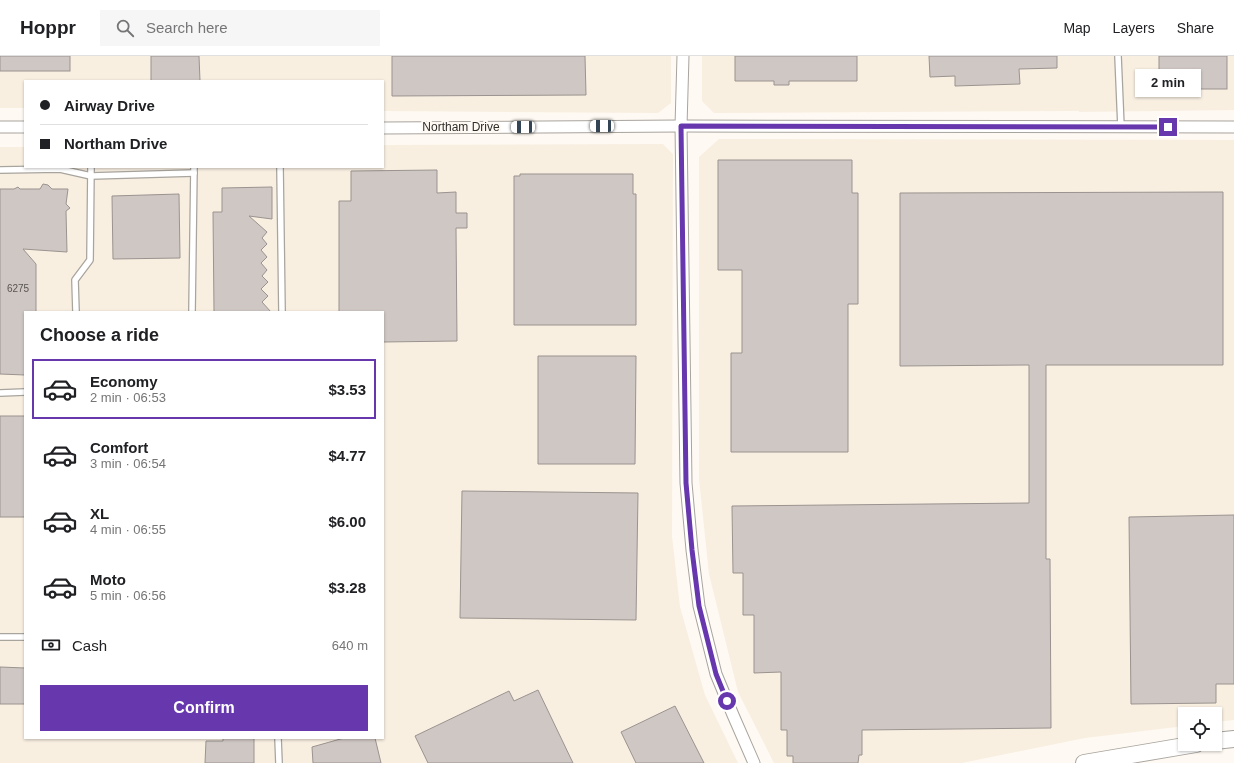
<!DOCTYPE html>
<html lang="en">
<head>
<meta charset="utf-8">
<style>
	body { margin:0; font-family:Arial,sans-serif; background:#f6f6f6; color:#202124; height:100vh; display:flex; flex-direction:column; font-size:15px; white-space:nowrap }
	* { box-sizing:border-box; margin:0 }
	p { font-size:13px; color:#757577 }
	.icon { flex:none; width:22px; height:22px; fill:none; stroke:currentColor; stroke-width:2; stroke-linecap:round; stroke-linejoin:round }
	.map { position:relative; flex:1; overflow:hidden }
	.drawer { position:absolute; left:24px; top:255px; width:360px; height:428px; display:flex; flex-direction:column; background:#fff; border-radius:0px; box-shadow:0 1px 3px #0004 }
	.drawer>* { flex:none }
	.guide { position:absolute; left:24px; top:24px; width:360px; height:88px; border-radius:0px; box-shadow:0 1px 3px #0004; display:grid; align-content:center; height:88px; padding:0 16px; background:#fff }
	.fabs { position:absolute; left:1178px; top:651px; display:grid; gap:8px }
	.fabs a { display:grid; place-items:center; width:44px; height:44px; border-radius:0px; background:#fff; box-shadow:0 1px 3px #0004; font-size:20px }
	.end { position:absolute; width:18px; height:18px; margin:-9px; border:5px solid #6737ae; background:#fff; box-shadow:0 0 0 2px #fff }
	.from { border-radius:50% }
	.bubble { position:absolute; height:28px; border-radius:0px; background:#fff; box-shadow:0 1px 3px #0004; font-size:13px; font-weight:700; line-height:28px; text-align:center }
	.car { position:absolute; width:12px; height:24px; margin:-12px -6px; border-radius:5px; box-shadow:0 0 3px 1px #0007; background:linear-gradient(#fff 24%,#345 0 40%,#fff 0 76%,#345 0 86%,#fff 0) }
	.guide b { display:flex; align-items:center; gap:14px; height:38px; font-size:15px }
	.guide b+b { border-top:1px solid #e0e0e0 }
	.guide i { width:10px; height:10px; background:#202124 }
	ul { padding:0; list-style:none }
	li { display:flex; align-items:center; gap:12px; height:60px; margin:0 8px 6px; padding:0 8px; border:2px solid transparent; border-radius:0px }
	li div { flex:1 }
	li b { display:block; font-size:15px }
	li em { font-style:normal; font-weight:700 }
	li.active { border-color:#6737ae }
	li>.icon { width:36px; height:36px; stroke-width:1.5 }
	h2 { padding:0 16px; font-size:18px; line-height:48px }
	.pay { display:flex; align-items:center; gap:10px; height:44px; padding:0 16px; font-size:15px }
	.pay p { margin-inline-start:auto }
	.cta { display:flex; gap:8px; margin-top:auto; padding:8px 16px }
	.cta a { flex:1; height:46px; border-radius:0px; background:#6737ae; color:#fff; font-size:16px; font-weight:700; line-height:46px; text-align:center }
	header { display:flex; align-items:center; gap:24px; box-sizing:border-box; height:56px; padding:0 20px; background:#fff; border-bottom:1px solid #e0e0e0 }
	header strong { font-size:19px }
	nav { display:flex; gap:22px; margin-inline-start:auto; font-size:14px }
	.search { width:280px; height:36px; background:#f6f6f6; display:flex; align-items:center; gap:10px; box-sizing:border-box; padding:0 14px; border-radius:0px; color:#757577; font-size:15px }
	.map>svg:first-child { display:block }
	.built { fill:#f8efe1; fill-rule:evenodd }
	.building { fill:#cfc7c3; stroke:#9a938f }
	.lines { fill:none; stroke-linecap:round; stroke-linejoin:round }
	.lane-casing { stroke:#a8a49e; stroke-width:8 }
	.street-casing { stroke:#a8a49e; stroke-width:13 }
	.secondary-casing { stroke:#a8a49e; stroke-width:18 }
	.lane { stroke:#fff; stroke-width:5.5 }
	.street { stroke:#fff; stroke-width:11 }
	.secondary { stroke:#fff; stroke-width:16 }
	.route { stroke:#6737ae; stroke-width:5 }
	.labels { text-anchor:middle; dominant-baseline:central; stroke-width:4; stroke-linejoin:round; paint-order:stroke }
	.number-label { font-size:10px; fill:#585451 }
	.street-label { font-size:12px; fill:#302e2b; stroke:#fef9f2 }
</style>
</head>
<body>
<header>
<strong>Hoppr</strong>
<div class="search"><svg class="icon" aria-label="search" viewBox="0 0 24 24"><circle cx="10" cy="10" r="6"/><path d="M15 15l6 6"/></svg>Search here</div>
<nav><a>Map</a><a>Layers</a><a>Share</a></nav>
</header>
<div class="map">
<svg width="1234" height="707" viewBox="0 0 1234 707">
	<rect width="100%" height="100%" fill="#fef9f2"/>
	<g class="built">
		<polygon points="0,0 671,0 671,47 658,57 383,55 383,25 25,25 25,52 0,52"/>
		<polygon points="702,0 1234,0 1234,54 1079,56 1079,55 714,57 702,45"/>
		<polygon points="719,83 1234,84 1234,664 1215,666 1215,658 1185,658 1185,670 1085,682 962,707 774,707 738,636 709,518 699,423 699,101"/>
		<path d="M663,88L673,98L672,480L680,551L705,639L738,707H0V91H25V111H383V89ZM25,256H383V682H25Z"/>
	</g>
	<g class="building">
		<rect x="0" y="0" width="70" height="15"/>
		<polygon points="151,0 199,0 200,25 151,25"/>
		<polygon points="392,0 585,0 586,39 392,40"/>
		<polygon points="735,0 857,0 857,25 789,25 789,29 774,29 774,25 735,25"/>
		<polygon points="929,0 1057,0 1057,12 1019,13 1020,28 955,30 955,20 930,21"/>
		<rect x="1159" y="0" width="68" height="33"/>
		<polygon points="718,104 852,104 852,137 858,137 858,248 848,248 848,396 731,396 731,297 742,297 742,214 718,214"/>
		<polygon points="437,114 437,137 456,136 456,157 467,157 467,172 456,172 457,285 383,286 383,256 339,256 339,145 351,145 351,115"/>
		<polygon points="520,118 633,118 633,138 636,138 636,269 514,269 514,120 520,120"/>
		<polygon points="43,128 48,129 52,133 68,133 66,148 70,152 66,155 67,196 23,193 36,208 36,256 25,256 25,319 0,318 0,133 14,133 18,131 20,133 40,133"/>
		<polygon points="272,131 272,163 249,160 267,176 262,182 267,188 261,194 267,201 261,207 267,214 262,220 268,226 261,233 268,240 262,246 271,256 214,256 213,156 222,156 222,132"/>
		<polygon points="1223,136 1223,309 1046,309 1046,503 1050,503 1051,672 862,674 862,699 859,699 858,707 793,707 793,700 787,700 787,674 781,674 781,616 754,617 754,559 743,559 743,517 733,517 732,450 1029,447 1029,309 900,310 900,137"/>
		<polygon points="179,138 180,202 113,203 112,140"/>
		<polygon points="538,300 636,300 635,408 538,408"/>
		<rect x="0" y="360" width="25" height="101"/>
		<polygon points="462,435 638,437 636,564 460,562"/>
		<polygon points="1234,459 1234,628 1216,628 1216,647 1131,648 1129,461"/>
		<polygon points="0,611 25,612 25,648 0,648"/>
		<polygon points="538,634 573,707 428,707 415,680 509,635 514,645"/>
		<polygon points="675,650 704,707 636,707 621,676"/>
		<polygon points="223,682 254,682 254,707 205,707 206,685 223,685"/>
		<polygon points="344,682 375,682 381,707 313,707 312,691"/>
	</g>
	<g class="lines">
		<defs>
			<g id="lane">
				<polyline points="1118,0 1121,71"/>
				<polyline points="280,111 282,256"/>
				<polyline points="0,114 60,113 91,120 194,117"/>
				<polyline points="76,256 75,224 90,204 91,111"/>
				<polyline points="192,256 194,111"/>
				<polyline points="0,337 25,336"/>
				<polyline points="0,581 25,581"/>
				<polyline points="278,682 279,707"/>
			</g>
			<g id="street">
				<polyline points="683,0 681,70 686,427 692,494 699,550 716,618 733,659 754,707"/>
				<polyline points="0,71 25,71"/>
				<polyline points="383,72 681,70 1234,71"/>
			</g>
			<g id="secondary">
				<polyline points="1215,685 1234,683"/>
				<polyline points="1084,707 1196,688"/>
			</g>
		</defs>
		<use href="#lane" class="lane-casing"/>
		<use href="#street" class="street-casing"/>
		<use href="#secondary" class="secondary-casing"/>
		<use href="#lane" class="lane"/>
		<use href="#street" class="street"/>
		<use href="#secondary" class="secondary"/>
	</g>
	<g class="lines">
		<polyline class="route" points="727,645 716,618 699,550 692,494 686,427 681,70 1168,71"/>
	</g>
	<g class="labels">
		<g class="number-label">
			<text x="18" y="232">6275</text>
		</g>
		<g class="street-label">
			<text x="461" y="71">Northam Drive</text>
		</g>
	</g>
</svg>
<div class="fabs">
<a><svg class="icon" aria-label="locate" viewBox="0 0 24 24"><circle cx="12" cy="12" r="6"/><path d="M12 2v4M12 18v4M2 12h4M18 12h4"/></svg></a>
</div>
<i class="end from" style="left:727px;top:645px"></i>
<i class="end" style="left:1168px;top:71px"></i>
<div class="bubble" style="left:1135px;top:13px;width:66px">2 min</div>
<i class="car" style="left:602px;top:70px;rotate:270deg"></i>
<i class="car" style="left:523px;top:71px;rotate:270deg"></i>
<div class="guide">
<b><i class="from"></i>Airway Drive</b>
<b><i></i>Northam Drive</b>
</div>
<section class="drawer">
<h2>Choose a ride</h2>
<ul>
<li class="active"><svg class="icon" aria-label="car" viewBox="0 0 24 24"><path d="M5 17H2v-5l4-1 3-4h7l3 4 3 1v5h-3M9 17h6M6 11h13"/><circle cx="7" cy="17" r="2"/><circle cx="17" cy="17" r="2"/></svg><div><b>Economy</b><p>2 min · 06:53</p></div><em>$3.53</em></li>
<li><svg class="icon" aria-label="car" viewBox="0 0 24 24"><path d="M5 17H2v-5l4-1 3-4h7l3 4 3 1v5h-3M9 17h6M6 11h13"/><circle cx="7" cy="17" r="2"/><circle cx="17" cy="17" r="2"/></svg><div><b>Comfort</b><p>3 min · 06:54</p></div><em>$4.77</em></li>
<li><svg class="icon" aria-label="car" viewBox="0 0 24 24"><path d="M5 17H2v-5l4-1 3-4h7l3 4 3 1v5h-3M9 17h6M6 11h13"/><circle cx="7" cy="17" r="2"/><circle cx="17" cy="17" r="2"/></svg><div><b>XL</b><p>4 min · 06:55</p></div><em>$6.00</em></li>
<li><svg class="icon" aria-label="car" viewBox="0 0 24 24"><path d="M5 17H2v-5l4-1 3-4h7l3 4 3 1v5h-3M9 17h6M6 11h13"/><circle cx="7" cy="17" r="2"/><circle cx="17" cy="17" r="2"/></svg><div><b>Moto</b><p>5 min · 06:56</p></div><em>$3.28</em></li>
</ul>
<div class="pay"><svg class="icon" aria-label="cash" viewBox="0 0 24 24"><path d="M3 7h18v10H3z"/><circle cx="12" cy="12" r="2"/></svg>Cash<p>640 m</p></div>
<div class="cta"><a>Confirm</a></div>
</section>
</div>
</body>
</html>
